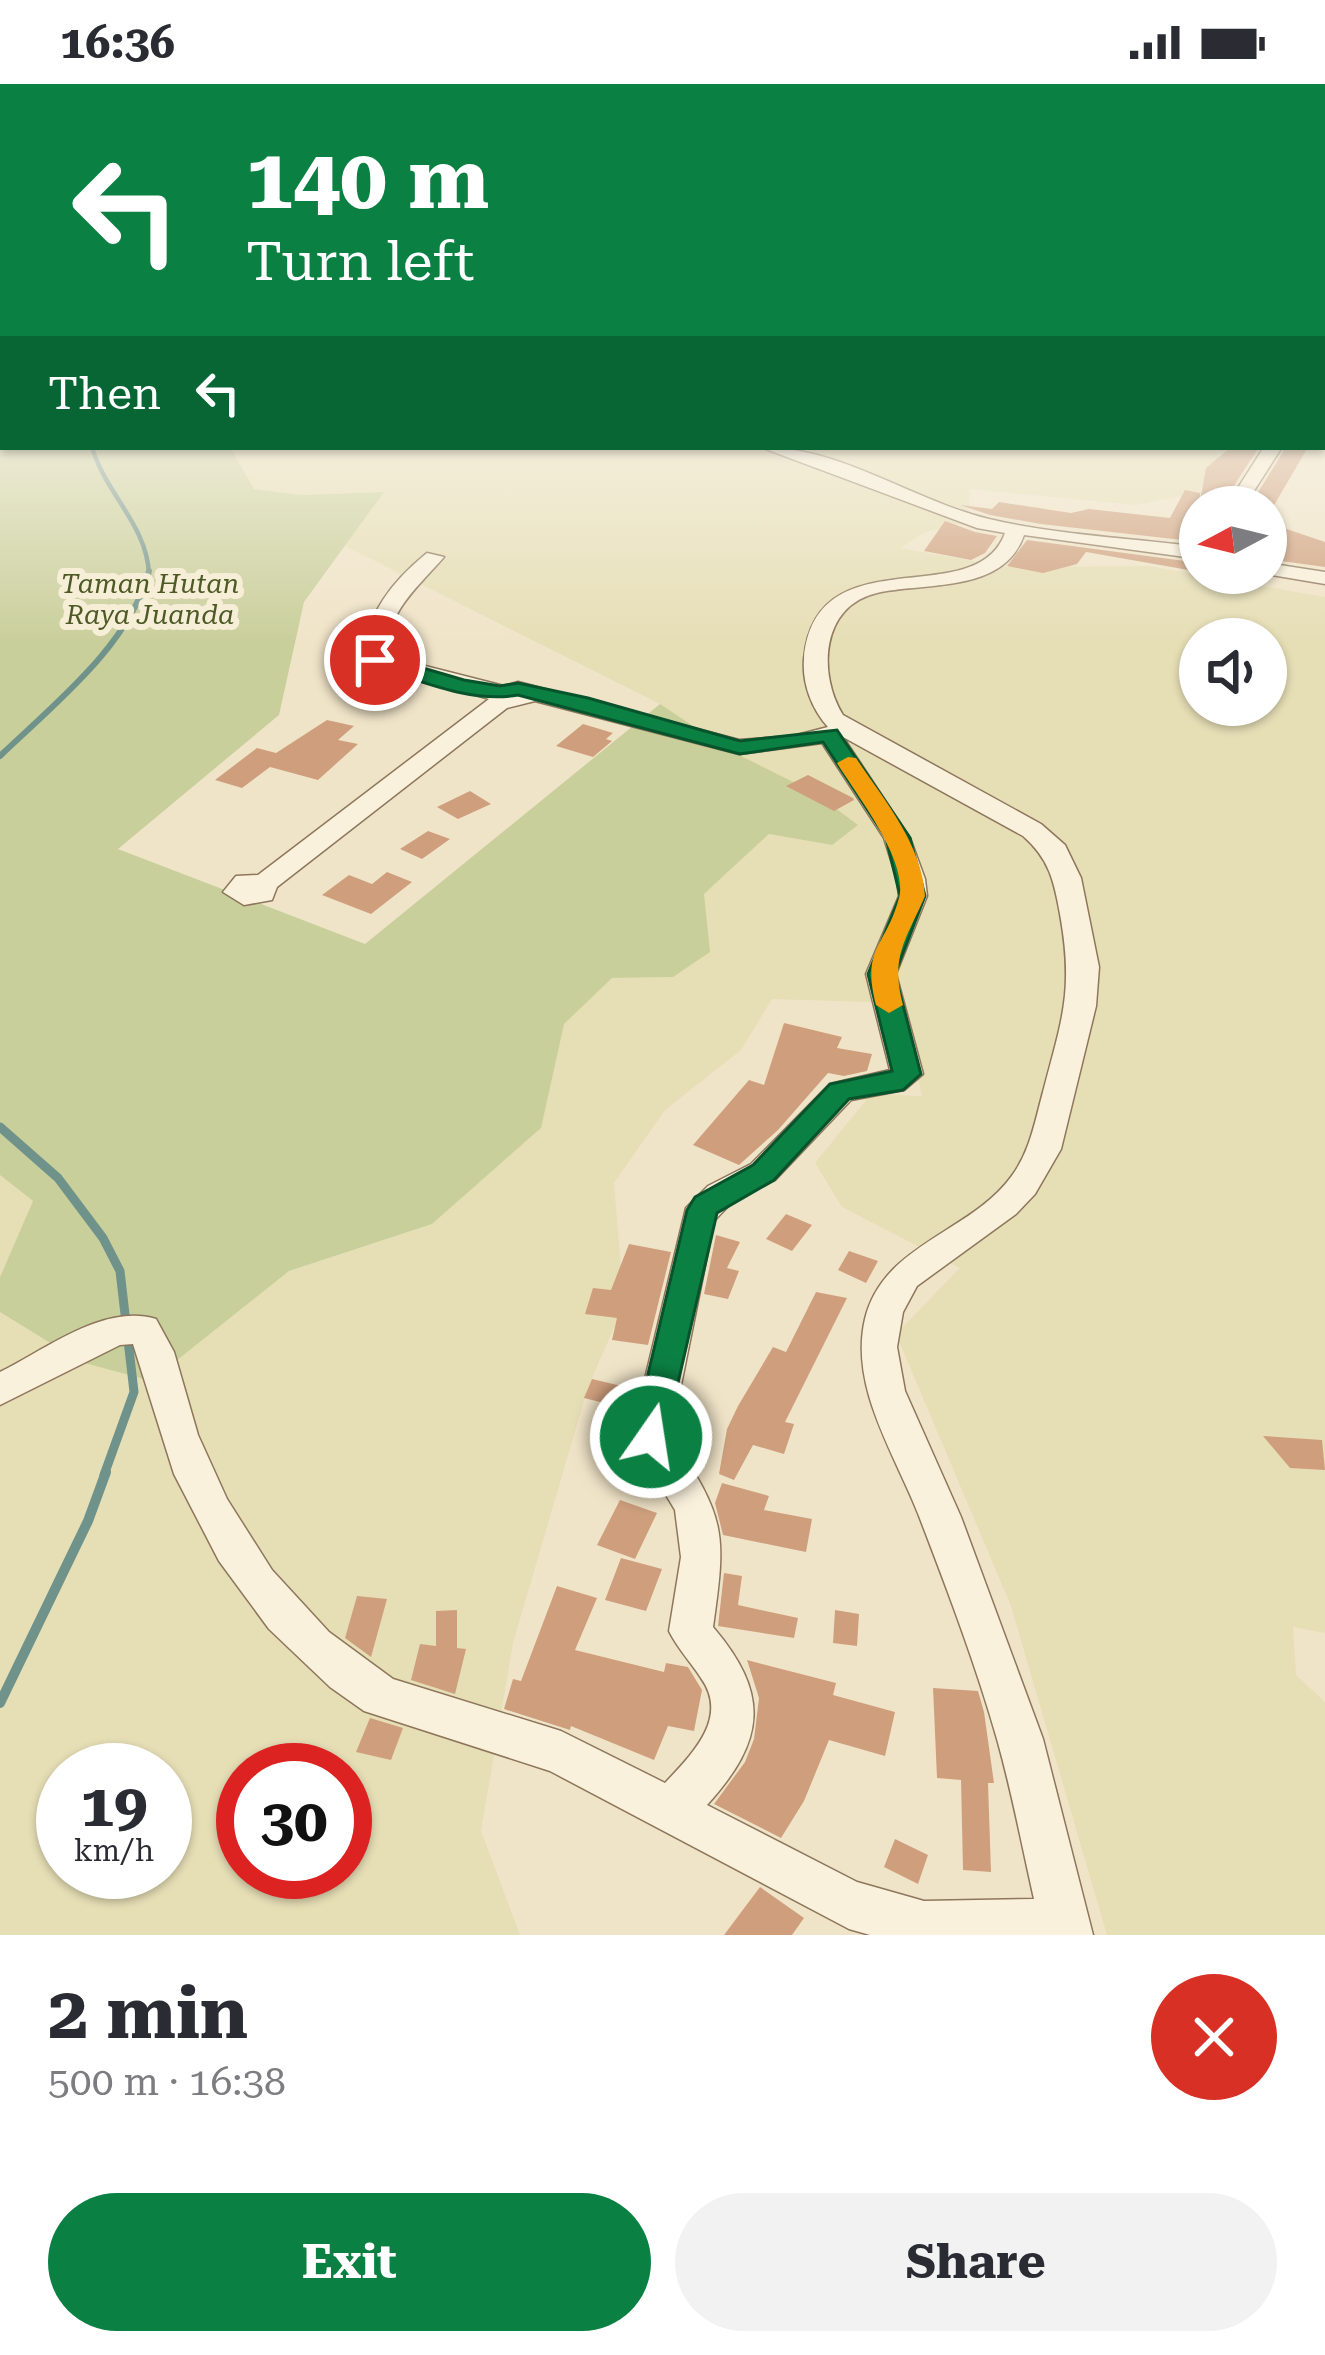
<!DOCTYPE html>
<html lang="en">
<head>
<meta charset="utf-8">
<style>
	:root { --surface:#fff; --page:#f2f2f3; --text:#2b2b33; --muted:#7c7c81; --accent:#0b8043 }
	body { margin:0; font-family:"Roboto Serif",serif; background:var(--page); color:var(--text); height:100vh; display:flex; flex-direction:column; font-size:45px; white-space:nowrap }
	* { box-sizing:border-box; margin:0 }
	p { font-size:39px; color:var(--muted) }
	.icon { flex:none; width:66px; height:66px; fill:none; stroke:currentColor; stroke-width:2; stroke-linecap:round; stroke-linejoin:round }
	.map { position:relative; height:1851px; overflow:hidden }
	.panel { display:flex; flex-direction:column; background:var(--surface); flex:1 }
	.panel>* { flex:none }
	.guide { position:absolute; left:0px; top:0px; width:1326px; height:366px; box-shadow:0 3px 9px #0004; background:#0b8043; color:#fff; overflow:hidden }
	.needle { width:78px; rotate:263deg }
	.buttons { position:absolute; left:1179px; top:402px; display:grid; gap:24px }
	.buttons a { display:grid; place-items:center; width:108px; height:108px; border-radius:50%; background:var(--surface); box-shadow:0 3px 9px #0004; font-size:60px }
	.speed { position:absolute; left:36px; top:1659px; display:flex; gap:24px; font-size:60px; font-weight:700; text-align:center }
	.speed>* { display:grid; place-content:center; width:156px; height:156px; border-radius:50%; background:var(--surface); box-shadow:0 3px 9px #0004; line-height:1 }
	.speed small { font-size:30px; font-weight:400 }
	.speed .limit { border:18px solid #d22; background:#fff; color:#111 }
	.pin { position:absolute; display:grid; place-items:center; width:102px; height:102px; color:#fff; margin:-51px; border:6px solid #fff; border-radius:50%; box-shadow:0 3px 12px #0007 }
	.me { position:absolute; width:132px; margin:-66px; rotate:13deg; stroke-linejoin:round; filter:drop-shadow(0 0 9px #0008) }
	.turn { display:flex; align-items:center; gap:42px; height:252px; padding:0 48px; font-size:54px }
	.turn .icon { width:156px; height:156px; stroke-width:2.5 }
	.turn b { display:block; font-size:84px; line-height:102px }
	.then { display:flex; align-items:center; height:114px; padding:0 48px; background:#0003; gap:24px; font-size:45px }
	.round { display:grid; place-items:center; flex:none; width:126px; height:126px; border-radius:63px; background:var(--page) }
	.headline { display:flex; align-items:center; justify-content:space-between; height:204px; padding:0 48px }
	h1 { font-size:72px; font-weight:700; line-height:90px }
	.cta { display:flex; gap:24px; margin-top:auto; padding:24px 48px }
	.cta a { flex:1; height:138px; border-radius:72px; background:var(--accent); color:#fff; font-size:48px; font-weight:700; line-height:138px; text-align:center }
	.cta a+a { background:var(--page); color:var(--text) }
	.status { display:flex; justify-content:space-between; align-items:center; height:84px; padding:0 60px; background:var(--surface); direction:ltr }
	.status svg { height:33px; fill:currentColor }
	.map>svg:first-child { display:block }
	.farmland { fill:#e6deb5; fill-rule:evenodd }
	.green { fill:#c9cf9b }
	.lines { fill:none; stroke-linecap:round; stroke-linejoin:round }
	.stream-far3 { stroke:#6f938a; stroke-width:4.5 }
	.stream-far2 { stroke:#6f938a; stroke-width:6 }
	.stream-far1 { stroke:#6f938a; stroke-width:9 }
	.stream { stroke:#6f938a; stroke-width:10 }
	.building { fill:#cf9f7d }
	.street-casing { stroke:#8d765c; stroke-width:3 }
	.street { fill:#faf1dc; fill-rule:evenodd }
	.route { fill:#0b8043; stroke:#07532c; stroke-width:3 }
	.slow { fill:#f59e0b }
	.labels { text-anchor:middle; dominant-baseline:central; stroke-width:12; stroke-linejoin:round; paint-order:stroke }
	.far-park-label { font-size:27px; font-style:italic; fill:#4d5a26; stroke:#f7eed8 }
</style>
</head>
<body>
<div class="status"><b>16:36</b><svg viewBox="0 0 49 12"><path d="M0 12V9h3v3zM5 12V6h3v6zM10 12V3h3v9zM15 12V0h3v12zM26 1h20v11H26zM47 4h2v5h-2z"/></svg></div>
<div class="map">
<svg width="1325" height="1851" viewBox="0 0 1325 1851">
	<rect width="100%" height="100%" fill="#f0e4c8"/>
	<path class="farmland" d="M230,363H1215L1219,381L1197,409L1136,421L970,405L968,438L925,448L900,464L1007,483L1149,482L1325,513V1549L1293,1543L1296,1591L1325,1618V1851H1107L1011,1522L896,1250L960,1184L842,1123L815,1079L871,1010L922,1012L901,919L772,915L741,966L665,1026L614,1099L624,1221L588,1303L513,1559L481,1747L520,1851H0V1228L81,1278L151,1297L289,1187L432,1140L541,1044L563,940L612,894L673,893L704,810L769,750L832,761L731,667L660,620L345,462L383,408L301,411L254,405ZM1200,555H1266V621H1200ZM63,1686H165V1788H63ZM243,1686H345V1788H243Z
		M0,1091L33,1117L0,1193Z"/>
	<path class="green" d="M0,300L3,363H230L254,405L301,411L384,408L304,518L279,631L118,765L365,860L660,620L731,667L815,709L858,741L832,761L769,750L704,810L710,868L673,893L612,894L564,940L541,1044L432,1140L289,1187L151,1297L81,1278L0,1228V1193L33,1117L0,1091Z"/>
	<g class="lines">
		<path class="stream-far3" d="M92,363C105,409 147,441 149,490"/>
		<path class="stream-far2" d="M0,672C53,621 130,561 149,487"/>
		<path class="stream-far1" d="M0,1043L58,1094L103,1154L120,1187L134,1308L104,1391"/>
		<path class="stream" d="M0,1619L88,1437L106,1388"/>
	</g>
	<path class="building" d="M1231,363H1259L1230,408L1235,423H1200V458L1041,440L990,431L960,421L992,425L999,418L1071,429L1089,425L1170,434L1185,406L1200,409V417L1206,384Z
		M1286,363H1308L1273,423H1264L1257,410Z
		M945,437L975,448L997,452L985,469L971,476L924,467Z
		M1275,441L1325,458V483L1266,475V449Z
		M1027,456L1200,479V488L1086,468L1077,480L1043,489L1007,482Z
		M327,636L354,642L338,656L358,660L318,696L270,683L242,704L215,696L257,664L276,669Z
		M583,640L613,649L606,655L612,657L593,673L556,662Z
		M808,691L853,714L854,716L834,727L786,702Z
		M470,707L491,720L458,735L437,723Z
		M428,747L450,755L422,775L400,765Z
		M387,788L412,798L371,830L322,811L349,791L372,800Z
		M784,939L842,953L837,964L872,970L867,987L844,992L828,989L778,1046L739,1081L693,1061L749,996L764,1001Z
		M786,1130L812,1141L792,1167L766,1155Z
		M716,1151L740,1158L727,1184L739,1187L728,1215L704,1210Z
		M629,1160L671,1168L648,1261L612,1256L617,1234L585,1230L593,1204L611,1206Z
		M849,1167L878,1177L866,1199L838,1186Z
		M816,1208L847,1214L785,1338L794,1340L784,1370L753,1361L734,1396L719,1390L727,1345L738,1322L773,1263L786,1268Z
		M592,1295L638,1306L632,1326L584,1314Z
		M1263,1352L1322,1356L1325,1386L1290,1384Z
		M722,1399L769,1412L764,1426L812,1435L806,1468L723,1451L715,1419Z
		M620,1416L657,1429L635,1475L597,1461Z
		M621,1474L662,1485L646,1527L605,1516Z
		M724,1489L742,1492L738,1521L798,1534L794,1554L718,1542Z
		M557,1502L597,1514L575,1566L664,1588L666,1579L688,1583L702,1606L694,1647L668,1642L654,1676L571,1642L570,1646L504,1625L513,1595L521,1597Z
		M357,1512L387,1515L371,1573L345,1554Z
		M457,1526V1564L466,1565L455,1610L411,1596L420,1560L436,1562V1527Z
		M835,1526L859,1530L857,1562L833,1559Z
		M747,1576L836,1599L833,1611L895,1628L885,1672L829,1656L804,1717L781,1754L714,1720L745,1678L754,1655L759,1614Z
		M933,1604L978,1607L984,1628L994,1699H988L991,1788L963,1786L961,1696L937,1694Z
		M370,1634L403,1644L391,1676L356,1668Z
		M895,1755L928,1771L918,1800L884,1783Z
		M760,1803L804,1834L792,1851H724Z"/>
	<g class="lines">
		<defs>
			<path id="street" d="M1323,337H1325L1323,348Z
				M760,363C842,363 911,416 989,435C1056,451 1131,454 1200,463V475L1024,451C1004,510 925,498 877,509C820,522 818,591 843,631L1041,740L1065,761L1081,794L1099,883L1096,922L1061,1065L1035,1110L1016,1130L917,1202L903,1228L897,1263L905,1307L961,1433L1043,1655L1093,1851H870L849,1845L550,1687L364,1627L330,1603L269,1545L219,1477L174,1390L133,1260L120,1261L0,1321V1288C45,1266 104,1219 156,1235L174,1268L198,1351L227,1415L272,1486L329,1548L393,1595L561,1647L665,1699C691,1671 730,1634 701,1594C690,1577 678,1565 669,1547L681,1473L675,1426L631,1353L686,1124L708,1102L751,1080L830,1000L890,986L866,890L899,812L897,795L884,754L822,659L739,670L535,617L507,624L277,803L272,816L244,821L223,808L236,792L258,791L489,615L364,576C365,530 393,497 427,469L444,473C417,504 387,527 386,572L504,602L518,598L739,656L793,652L828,643C812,625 802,600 804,575C815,449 976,530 1005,449L977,444ZM843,653L1023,752C1049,775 1054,796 1060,830C1074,907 1062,935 1043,1008C1035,1037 1030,1068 1011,1093C970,1149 883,1160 865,1235C849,1303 895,1370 919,1432C947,1505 976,1581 997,1655C1012,1708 1022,1762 1034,1815L924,1817L857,1798L707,1721C766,1656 770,1610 713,1543C727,1445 725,1435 671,1351L714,1137L732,1118L775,1096L851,1016L904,1006L923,990L896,890L927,812L925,795L910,754Z
				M1264,363H1282L1252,410L1260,423H1240L1234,410Z
				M1266,479L1325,488V500L1259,489H1266Z"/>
		</defs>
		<use href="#street" class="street-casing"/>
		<use href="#street" class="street"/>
	</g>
	<linearGradient id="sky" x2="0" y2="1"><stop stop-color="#8fbad6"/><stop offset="0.54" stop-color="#f8f3e6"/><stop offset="1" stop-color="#f8f3e6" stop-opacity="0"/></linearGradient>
	<rect width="1325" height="559" fill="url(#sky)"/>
	<path class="route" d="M375,570L464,596L500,602L518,599L588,614L740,657L837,646L910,754L925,812L895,890L921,990L903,1006L849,1015L774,1096L717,1129L663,1364L651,1368L638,1364L633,1353L687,1126L695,1113L753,1081L830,1000L892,987L868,890L900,812L886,754L823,658L740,670L518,611C469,620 414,594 368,580V572Z"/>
	<path class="slow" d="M848,673L856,674C884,716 922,760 925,812C906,856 890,872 903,921L889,929L876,921C861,863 886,863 899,814C909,777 856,710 837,679Z"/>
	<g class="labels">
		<g class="far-park-label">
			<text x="150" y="500">Taman Hutan<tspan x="150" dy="31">Raya Juanda</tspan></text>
		</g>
	</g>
</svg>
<div class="buttons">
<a><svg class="needle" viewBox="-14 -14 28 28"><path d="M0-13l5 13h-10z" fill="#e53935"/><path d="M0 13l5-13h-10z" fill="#7c7c81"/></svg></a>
<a><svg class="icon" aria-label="sound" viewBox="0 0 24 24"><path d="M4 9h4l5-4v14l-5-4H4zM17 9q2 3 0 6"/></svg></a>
</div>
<div class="speed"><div>19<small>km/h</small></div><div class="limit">30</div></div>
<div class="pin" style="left:375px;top:576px;background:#d93025"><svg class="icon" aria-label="arrive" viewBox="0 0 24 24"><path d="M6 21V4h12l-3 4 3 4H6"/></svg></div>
<svg class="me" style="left:651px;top:1353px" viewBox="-20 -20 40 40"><circle r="17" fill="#0b8043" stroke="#fff" stroke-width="3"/><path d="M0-11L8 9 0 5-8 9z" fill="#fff"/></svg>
<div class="guide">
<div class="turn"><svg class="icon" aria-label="left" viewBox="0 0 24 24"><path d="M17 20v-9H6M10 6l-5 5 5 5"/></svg><div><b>140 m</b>Turn left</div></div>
<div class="then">Then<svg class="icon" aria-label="left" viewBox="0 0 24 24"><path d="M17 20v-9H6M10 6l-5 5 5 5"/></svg></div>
</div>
</div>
<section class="panel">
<div class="headline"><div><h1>2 min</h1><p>500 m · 16:38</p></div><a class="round" style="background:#d93025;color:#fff"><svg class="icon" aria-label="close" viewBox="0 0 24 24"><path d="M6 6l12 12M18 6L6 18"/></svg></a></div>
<div class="cta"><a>Exit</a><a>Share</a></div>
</section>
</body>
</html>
